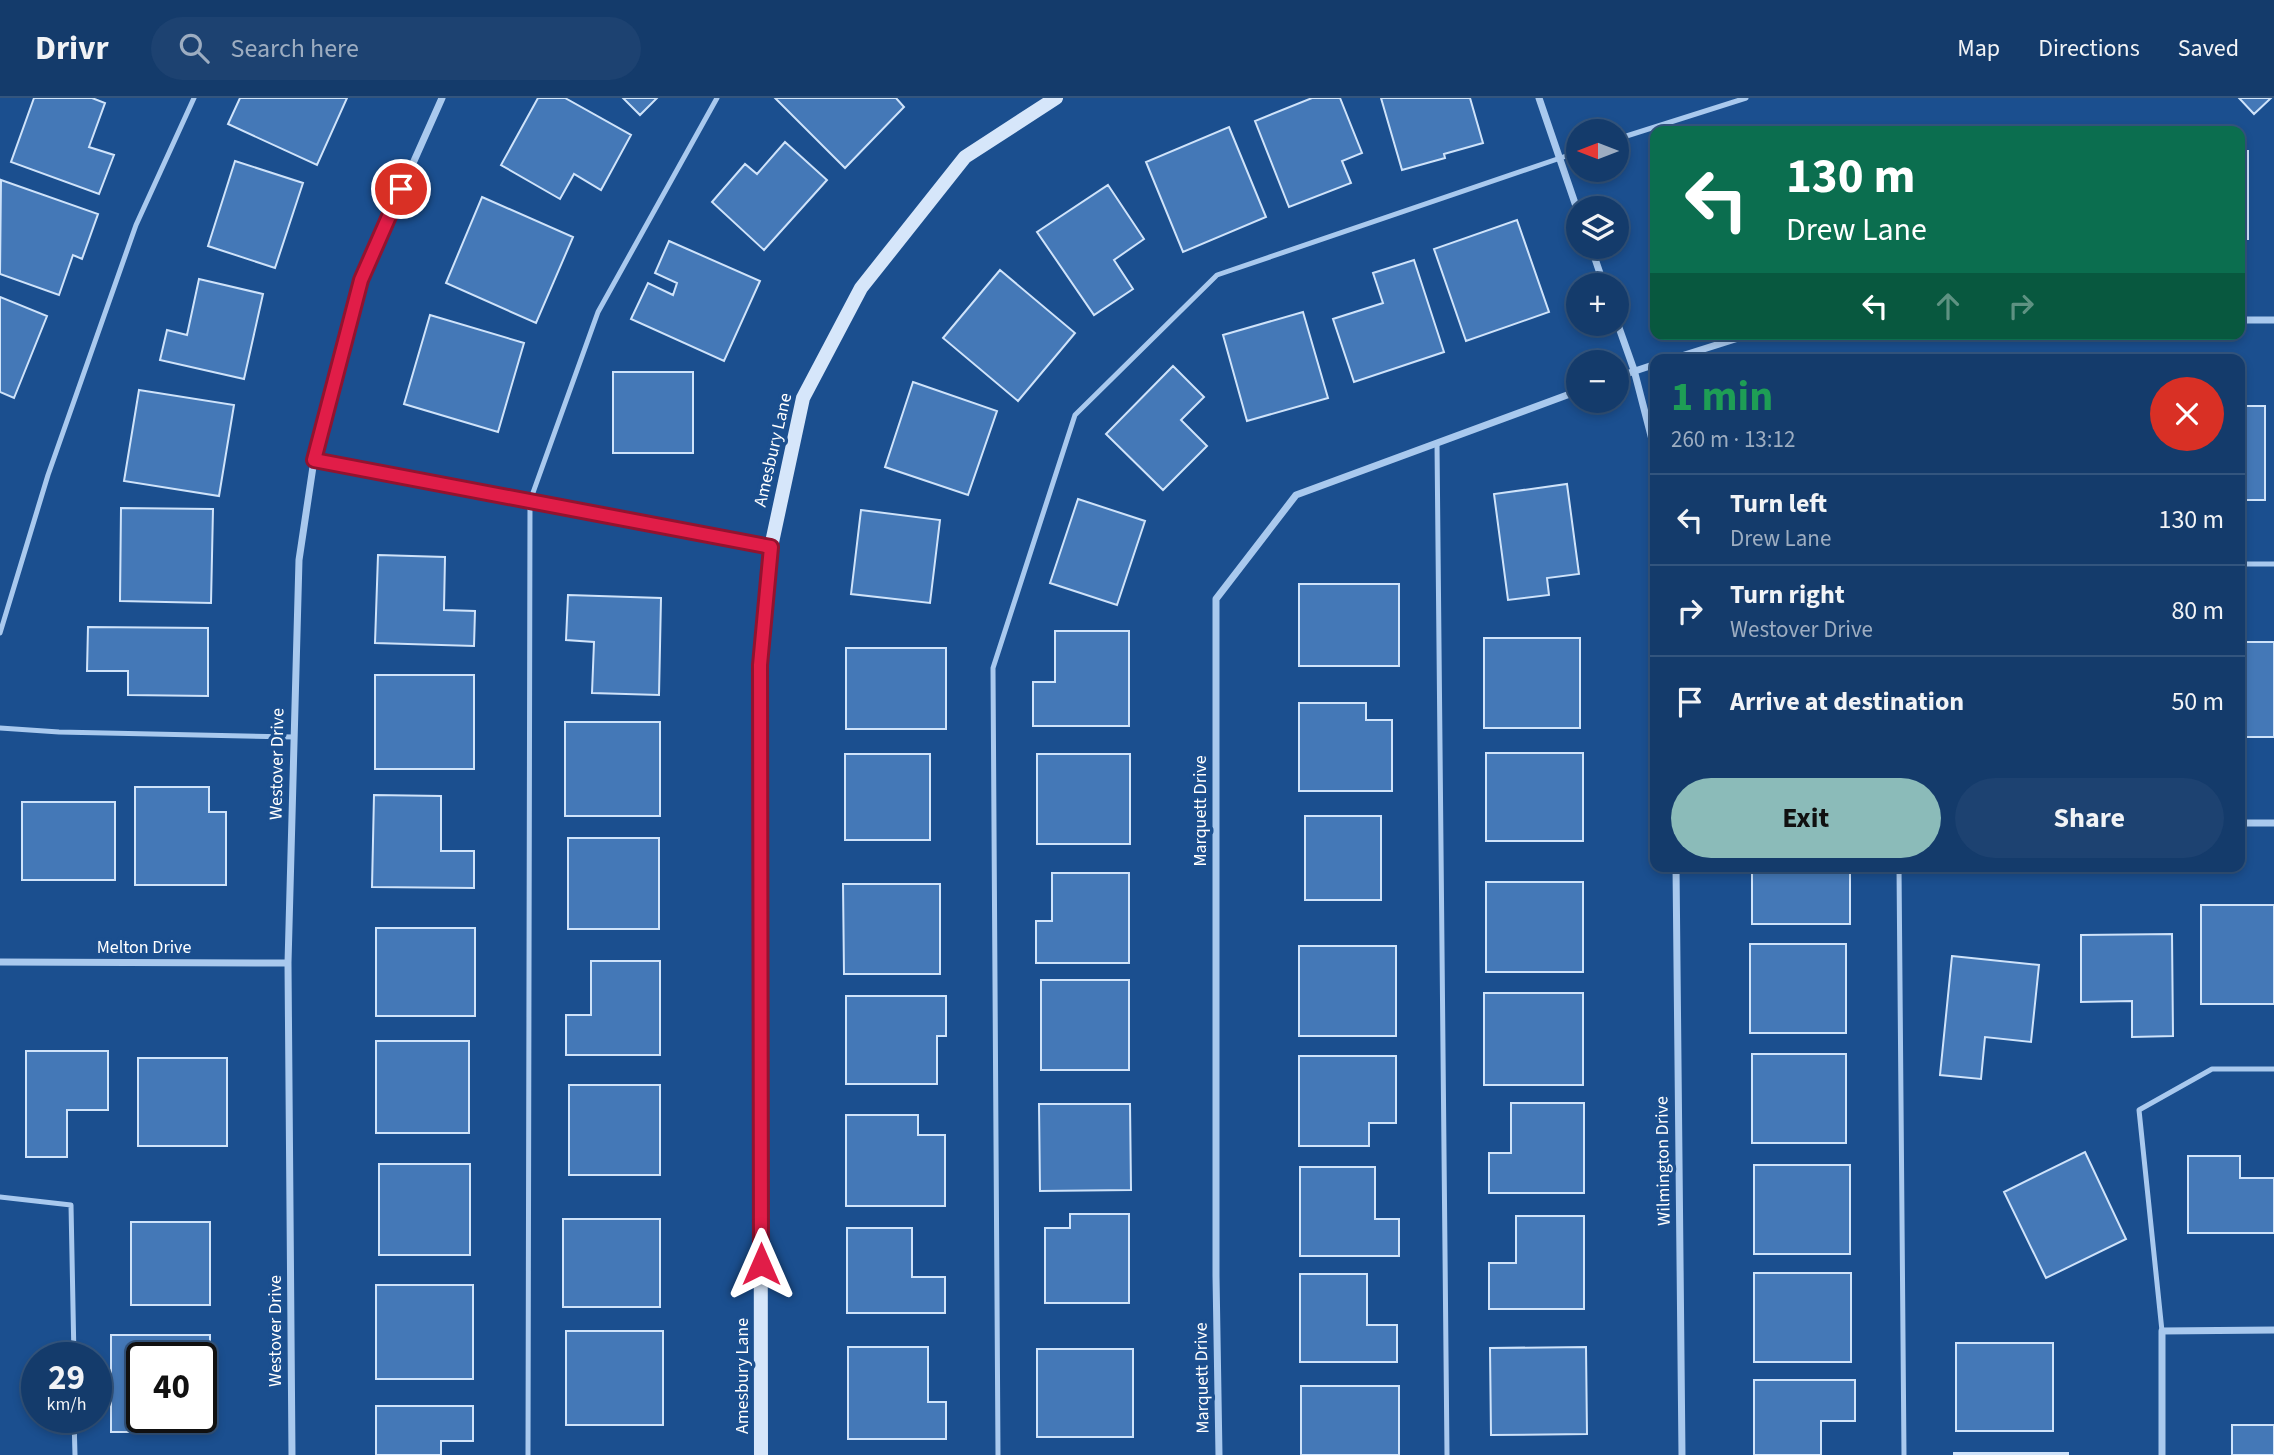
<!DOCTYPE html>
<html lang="en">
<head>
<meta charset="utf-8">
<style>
	:root { --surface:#143b6b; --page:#1d4271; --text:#f1f3f6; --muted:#9dadc1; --line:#33557e; --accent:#8bbbb9 }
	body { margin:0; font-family:"Source Sans 3",sans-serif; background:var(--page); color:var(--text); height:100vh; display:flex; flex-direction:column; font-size:26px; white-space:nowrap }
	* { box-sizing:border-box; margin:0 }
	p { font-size:23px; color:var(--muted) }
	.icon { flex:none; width:38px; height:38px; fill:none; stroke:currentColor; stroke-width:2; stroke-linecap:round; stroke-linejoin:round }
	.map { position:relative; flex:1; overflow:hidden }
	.side { position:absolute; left:1650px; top:256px; width:595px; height:518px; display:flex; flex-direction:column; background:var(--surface); border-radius:14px; box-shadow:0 4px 10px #0003,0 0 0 2px var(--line) }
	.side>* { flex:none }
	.top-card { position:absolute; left:1650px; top:28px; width:595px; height:214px; border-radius:14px; box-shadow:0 4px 10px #0003,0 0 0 2px var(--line); background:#0b6e4f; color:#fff; overflow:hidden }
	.needle { width:46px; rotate:270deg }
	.tools { position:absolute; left:1566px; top:21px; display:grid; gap:14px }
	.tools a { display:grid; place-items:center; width:63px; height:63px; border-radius:50%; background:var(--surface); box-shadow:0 4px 10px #0003,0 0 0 2px var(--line); font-size:35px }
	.speed { position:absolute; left:21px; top:1244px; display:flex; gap:14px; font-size:35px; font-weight:700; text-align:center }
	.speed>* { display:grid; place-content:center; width:91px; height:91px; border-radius:50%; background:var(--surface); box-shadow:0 4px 10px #0003,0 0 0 2px var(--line); line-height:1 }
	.speed small { font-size:18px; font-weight:400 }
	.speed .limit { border:4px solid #111; border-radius:10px; background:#fff; color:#111 }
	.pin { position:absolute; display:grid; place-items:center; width:60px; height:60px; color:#fff; margin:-30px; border:4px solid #fff; border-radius:50%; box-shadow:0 2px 7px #0007 }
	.me { position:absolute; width:77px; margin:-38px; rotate:0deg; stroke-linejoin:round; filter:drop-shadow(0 0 5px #0008) }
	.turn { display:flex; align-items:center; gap:24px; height:147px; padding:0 21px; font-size:32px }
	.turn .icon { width:91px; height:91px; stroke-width:2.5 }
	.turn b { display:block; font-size:49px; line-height:60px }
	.lanes { display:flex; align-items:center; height:66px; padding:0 21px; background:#0003; justify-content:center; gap:35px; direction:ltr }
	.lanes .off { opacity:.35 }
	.round { display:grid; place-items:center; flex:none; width:74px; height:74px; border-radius:37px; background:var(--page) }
	.summary { display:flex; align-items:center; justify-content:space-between; height:119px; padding:0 21px }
	h1 { font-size:42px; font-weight:700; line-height:52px; color:#1e9e55 }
	.primary-button { display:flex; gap:14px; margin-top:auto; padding:14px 21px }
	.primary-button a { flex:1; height:80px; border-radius:42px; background:var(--accent); color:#111; font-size:28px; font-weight:700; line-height:80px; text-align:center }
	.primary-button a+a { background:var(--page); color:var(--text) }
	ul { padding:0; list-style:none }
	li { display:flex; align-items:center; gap:21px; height:91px; padding:0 21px; border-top:2px solid var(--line) }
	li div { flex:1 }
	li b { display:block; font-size:26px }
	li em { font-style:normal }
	header { display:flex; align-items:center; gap:42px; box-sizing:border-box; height:98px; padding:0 35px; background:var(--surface); border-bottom:2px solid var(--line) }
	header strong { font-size:33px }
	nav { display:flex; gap:38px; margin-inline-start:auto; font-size:24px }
	.search { width:490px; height:63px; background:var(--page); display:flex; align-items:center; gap:18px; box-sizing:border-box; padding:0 24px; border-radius:38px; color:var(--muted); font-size:26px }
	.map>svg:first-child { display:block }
	.building { fill:#4478b7; stroke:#cfe3fa; stroke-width:2; fill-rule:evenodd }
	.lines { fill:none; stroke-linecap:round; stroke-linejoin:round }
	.lane { stroke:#a9c9ee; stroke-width:5 }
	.street { stroke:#a9c9ee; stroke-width:7 }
	.secondary { stroke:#d6e6fa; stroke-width:14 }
	.route-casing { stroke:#92132f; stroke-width:18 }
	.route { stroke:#e11d48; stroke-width:12 }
	.labels { text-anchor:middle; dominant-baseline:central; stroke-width:7; stroke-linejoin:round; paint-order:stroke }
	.street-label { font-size:18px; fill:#fff; stroke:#1b4f8f }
</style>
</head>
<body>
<header>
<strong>Drivr</strong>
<div class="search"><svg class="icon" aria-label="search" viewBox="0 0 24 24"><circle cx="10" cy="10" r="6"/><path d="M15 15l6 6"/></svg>Search here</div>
<nav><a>Map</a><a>Directions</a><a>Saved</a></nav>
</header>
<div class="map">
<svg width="2274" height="1357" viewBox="0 0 2274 1357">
	<rect width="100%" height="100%" fill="#1b4f8f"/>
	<path class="building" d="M34,0H92L105,5L89,49L114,57L99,96L11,64Z
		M240,0H347L317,67L228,26Z
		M538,0H565L631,37L601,92L574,76L560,101L501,67Z
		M623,0H657L640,17Z
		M775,0H896L904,9L845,70Z
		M1312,0H1340L1362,55L1342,63L1351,85L1289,109L1255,23Z
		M1381,0H1470L1483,45L1444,56L1445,60L1402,72Z
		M2239,0H2271L2254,16Z
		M1229,29L1266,119L1183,154L1146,64Z
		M785,44L827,82L764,152L712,104L745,66L757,76Z
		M2240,53H2248V141H2240Z
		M235,63L303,85L275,170L208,148Z
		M1,82L98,116L82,161L73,157L59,197L0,176Z
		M1108,87L1144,141L1114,162L1133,191L1094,217L1037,134Z
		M482,99L573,139L536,225L446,185Z
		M1517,122L1549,214L1466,243L1434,151Z
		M669,143L760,183L724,263L631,221L648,185L673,197L677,185L655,175Z
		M1414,162L1444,254L1354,284L1333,221L1383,205L1373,175Z
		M1000,172L1075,235L1018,303L943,240Z
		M199,181L263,196L244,281L160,262L167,232L187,237Z
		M0,199L47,218L14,300L0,294Z
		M1303,214L1328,300L1247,323L1223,237Z
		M430,217L524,245L498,334L404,306Z
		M1173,268L1204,299L1181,322L1207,348L1163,392L1106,336Z
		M613,274H693V355H613Z
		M913,284L997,313L968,397L885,369Z
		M139,292L234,307L219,398L124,383Z
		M2240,308H2265V402H2240Z
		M1567,386L1579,476L1547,480L1549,497L1508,502L1494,396Z
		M1078,401L1145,423L1117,507L1050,485Z
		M121,410L213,411L211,505L120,503Z
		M861,412L940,422L930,505L851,496Z
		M378,457L445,459L444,512L475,513L474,548L375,545Z
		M1299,486H1399V568H1299Z
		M568,497L661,500L659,597L592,595L594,544L566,542Z
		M88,529L208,530V598L128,597V573H87Z
		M1055,533H1129V628H1033V584H1055Z
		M1484,540H1580V630H1484Z
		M2240,544H2274V639H2240Z
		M846,550H946V631H846Z
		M375,577H474V671H375Z
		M1299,605H1366V622H1392V693H1299Z
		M565,624H660V718H565Z
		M1486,655H1583V743H1486Z
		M845,656H930V742H845Z
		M1037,656H1130V746H1037Z
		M135,689H209V714H226V787H135Z
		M374,697L441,698V753H474V790L372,789Z
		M22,704H115V782H22Z
		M1305,718H1381V802H1305Z
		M568,740H659V831H568Z
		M1752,768H1850V826H1752Z
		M1052,775H1129V865H1036V823H1052Z
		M1486,784H1583V874H1486Z
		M843,786H940V876H844Z
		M2201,807H2274V906H2201Z
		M376,830H475V918H376Z
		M2172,836L2173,938L2132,939V903L2081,904V837Z
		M1750,846H1846V935H1750Z
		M1299,848H1396V938H1299Z
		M1952,858L2039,867L2031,944L1985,939L1981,981L1940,977Z
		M591,863H660V957H566V917H591Z
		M1041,882H1129V972H1041Z
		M1484,895H1583V987H1484Z
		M846,898H946V938H937V986H846Z
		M376,943H469V1035H376Z
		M26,953H108V1012H67V1059H26Z
		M1752,956H1846V1045H1752Z
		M1299,958H1396V1025H1369V1048H1299Z
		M138,960H227V1048H138Z
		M569,987H660V1077H569Z
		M1511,1005H1584V1095H1489V1055H1511Z
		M1039,1006H1130L1131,1092L1040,1093Z
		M846,1017H918V1037H945V1108H846Z
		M2085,1054L2126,1141L2046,1180L2004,1094Z
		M2188,1058H2240V1080H2274V1135H2188Z
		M379,1066H470V1157H379Z
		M1754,1067H1850V1156H1754Z
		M1300,1069H1375V1121H1399V1158H1300Z
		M1070,1116H1129V1205H1045V1130H1070Z
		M1516,1118H1584V1211H1489V1165H1516Z
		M563,1121H660V1209H563Z
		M131,1124H210V1207H131Z
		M847,1130H912V1179H945V1215H847Z
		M1754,1175H1851V1264H1754Z
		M1300,1176H1367V1227H1397V1264H1300Z
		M376,1187H473V1281H376Z
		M566,1233H663V1327H566Z
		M111,1237H210V1334H111ZM142,1260H201V1320H142Z
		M1956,1245H2053V1333H1956Z
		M848,1249H928V1304H946V1341H848Z
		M1586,1249L1587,1336L1491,1337L1490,1250Z
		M1037,1251H1133V1339H1037Z
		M1754,1282H1855V1323H1821V1357H1754Z
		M1301,1288H1399V1357H1301Z
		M376,1308H473V1343H441V1357H376Z
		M2232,1327H2274V1357H2232Z
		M1954,1355H2068V1357H1954Z"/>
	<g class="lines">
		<path class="lane" d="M1617,41L1746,0
			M1437,345L1447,1357
			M2240,466H2274
			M0,535L48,377L136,127L194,0
			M0,630L59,634L294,639
			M1899,768L1904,1357
			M0,1099L71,1107L74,1260
			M2162,1233L2139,1012L2212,971H2274
			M74,1320L75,1357
			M528,1357L530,403L598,214L717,0
			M998,1357L993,570L1075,317L1217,177L1578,54"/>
		<path class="street" d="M1539,0L1578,114
			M1591,149L1604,187
			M2240,222H2274
			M1617,224L1634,272L1656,357
			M1672,261L1751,236
			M1617,279L1656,266
			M314,362L771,449
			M2240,725H2274
			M1676,768L1682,1357
			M0,864L288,865
			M292,1357L288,865L299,462L314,362L361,182L442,0
			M1219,1357L1216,1178V501L1296,397L1578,293
			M2162,1357V1233L2274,1232"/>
		<path class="secondary" d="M761,1357L760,567L771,449L803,300L861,190L965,59L1056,0"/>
	</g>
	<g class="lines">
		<defs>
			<path id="route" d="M401,91L361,182L314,362L771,449L760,567L761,1166"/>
		</defs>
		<use href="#route" class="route-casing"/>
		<use href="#route" class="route"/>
	</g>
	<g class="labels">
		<g class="street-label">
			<text transform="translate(773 352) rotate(-77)">Amesbury Lane</text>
			<text transform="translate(277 666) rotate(-89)">Westover Drive</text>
			<text transform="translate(1200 713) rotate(-90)">Marquett Drive</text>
			<text x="144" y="849">Melton Drive</text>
			<text transform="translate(1663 1063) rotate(-91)">Wilmington Drive</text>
			<text transform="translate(275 1233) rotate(-90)">Westover Drive</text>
			<text transform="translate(742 1278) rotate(-90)">Amesbury Lane</text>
			<text transform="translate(1202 1280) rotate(-91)">Marquett Drive</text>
		</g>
	</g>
</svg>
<div class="tools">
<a><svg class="needle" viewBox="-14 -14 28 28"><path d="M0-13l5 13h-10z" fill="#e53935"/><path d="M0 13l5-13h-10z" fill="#9dadc1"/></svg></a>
<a><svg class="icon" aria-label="layers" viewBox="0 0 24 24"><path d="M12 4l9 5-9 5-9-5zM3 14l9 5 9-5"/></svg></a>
<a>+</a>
<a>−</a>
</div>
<div class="speed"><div>29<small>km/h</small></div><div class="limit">40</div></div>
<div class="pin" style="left:401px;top:91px;background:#d93025"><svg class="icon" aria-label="arrive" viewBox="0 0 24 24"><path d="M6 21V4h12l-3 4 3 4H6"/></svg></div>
<svg class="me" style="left:761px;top:1166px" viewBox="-20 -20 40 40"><path d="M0-17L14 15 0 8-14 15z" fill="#e11d48" stroke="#fff" stroke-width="4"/></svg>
<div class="top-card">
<div class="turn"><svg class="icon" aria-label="left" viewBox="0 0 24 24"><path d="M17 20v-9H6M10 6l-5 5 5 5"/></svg><div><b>130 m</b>Drew Lane</div></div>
<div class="lanes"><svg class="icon" aria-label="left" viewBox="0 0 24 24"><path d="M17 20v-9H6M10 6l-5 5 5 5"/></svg><svg class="icon off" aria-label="ahead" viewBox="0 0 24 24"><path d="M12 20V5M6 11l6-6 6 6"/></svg><svg class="icon off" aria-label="right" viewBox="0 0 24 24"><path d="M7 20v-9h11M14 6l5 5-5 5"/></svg></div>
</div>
<section class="side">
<div class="summary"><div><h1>1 min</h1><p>260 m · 13:12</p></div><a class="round" style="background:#d93025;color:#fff"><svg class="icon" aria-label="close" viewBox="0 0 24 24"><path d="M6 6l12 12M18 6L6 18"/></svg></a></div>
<ul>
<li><svg class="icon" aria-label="left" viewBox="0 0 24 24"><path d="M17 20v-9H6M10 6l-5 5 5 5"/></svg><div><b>Turn left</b><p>Drew Lane</p></div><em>130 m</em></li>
<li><svg class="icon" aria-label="right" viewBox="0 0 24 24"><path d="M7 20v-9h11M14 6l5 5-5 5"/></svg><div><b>Turn right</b><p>Westover Drive</p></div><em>80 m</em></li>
<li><svg class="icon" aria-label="arrive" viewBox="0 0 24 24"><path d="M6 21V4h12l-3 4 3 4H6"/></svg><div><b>Arrive at destination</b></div><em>50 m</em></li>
</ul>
<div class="primary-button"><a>Exit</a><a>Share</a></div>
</section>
</div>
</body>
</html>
